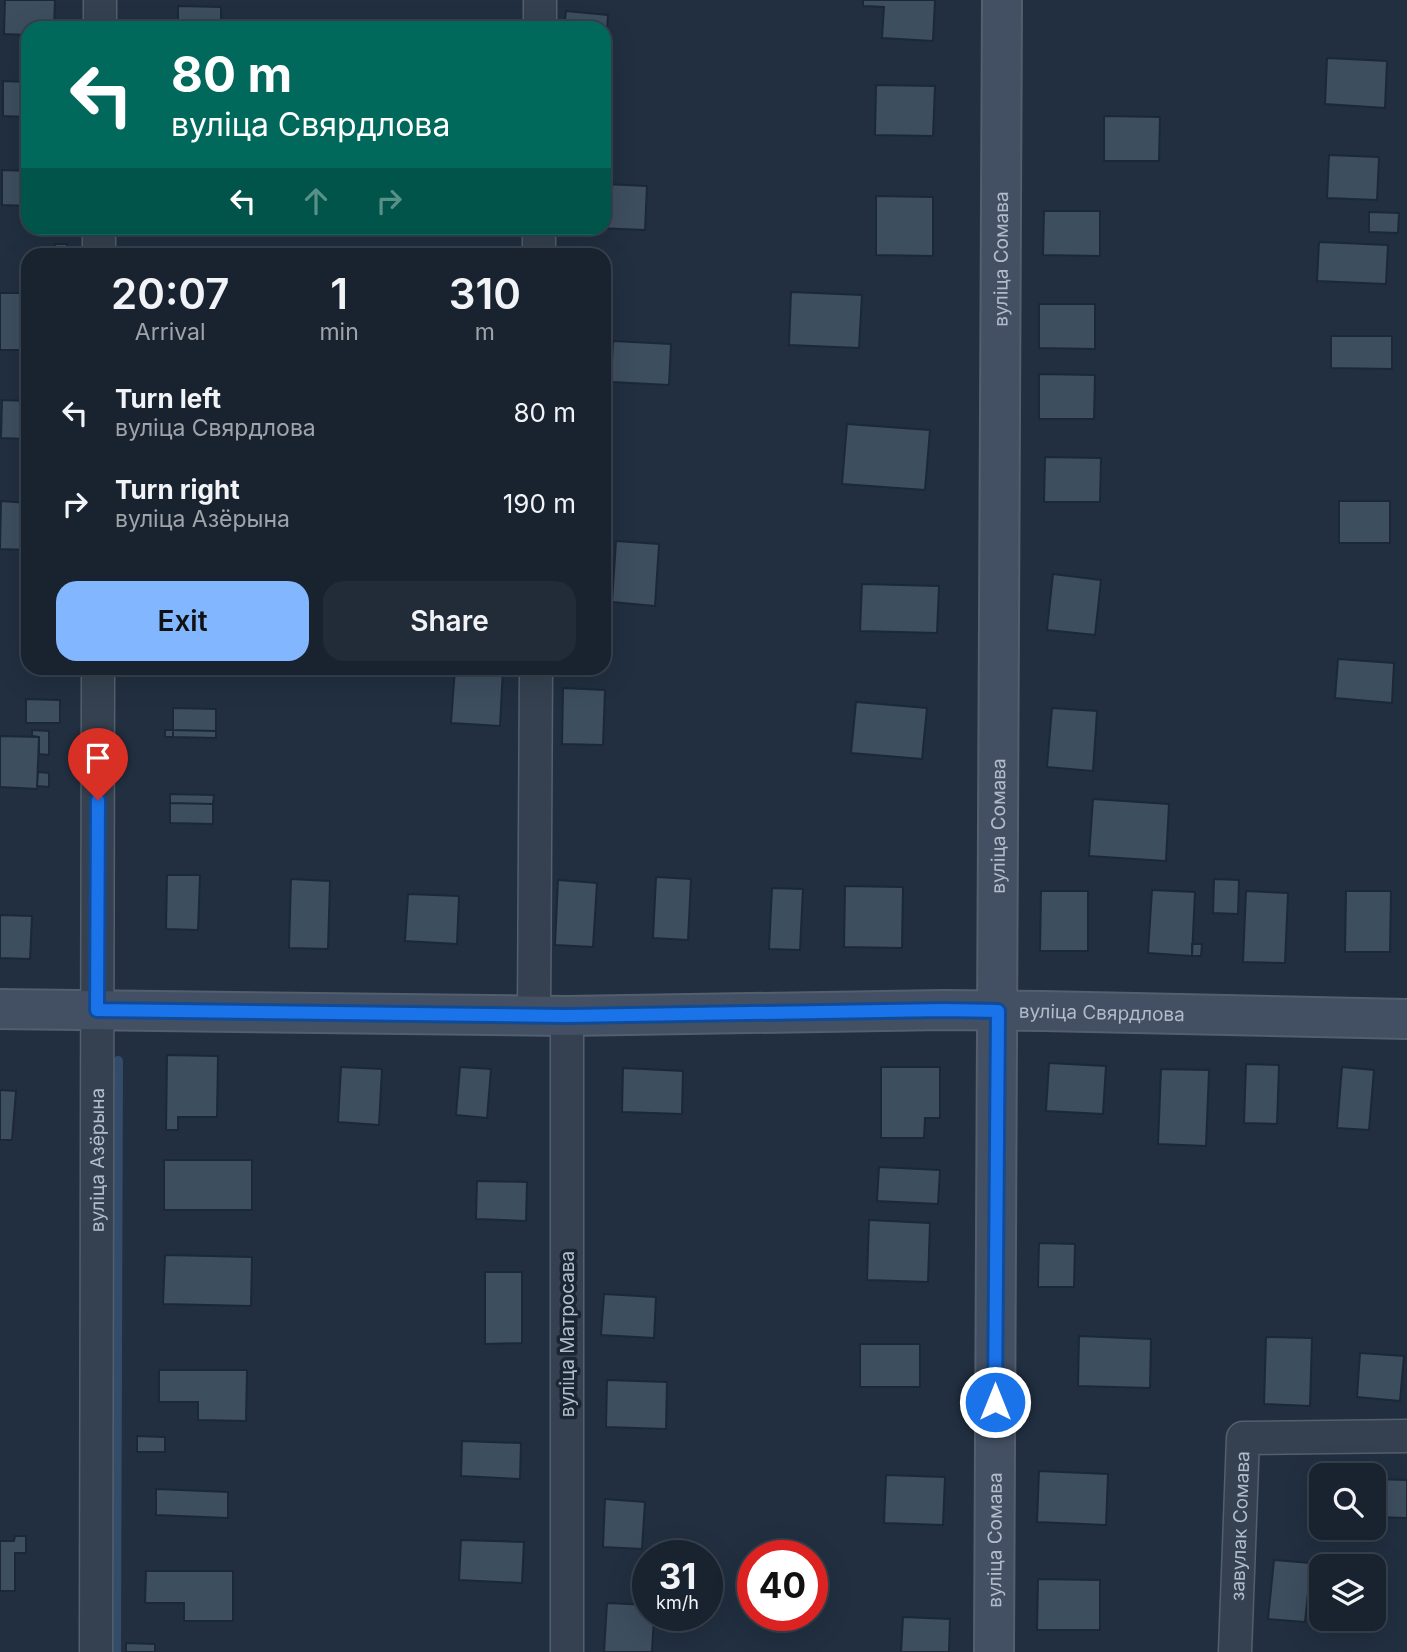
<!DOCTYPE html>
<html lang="en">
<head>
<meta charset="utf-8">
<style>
	:root { --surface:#192330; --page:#222b38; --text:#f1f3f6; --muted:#9fa4ab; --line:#37404c; --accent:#82b7ff }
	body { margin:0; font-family:Inter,sans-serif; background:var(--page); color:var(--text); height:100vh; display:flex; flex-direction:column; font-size:26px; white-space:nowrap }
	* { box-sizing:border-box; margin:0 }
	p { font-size:23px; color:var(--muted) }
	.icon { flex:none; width:38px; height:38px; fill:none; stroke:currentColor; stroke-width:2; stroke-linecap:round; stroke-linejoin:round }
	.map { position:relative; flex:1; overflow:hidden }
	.details { position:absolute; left:21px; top:248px; width:590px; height:427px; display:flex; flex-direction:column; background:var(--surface); border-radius:21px; box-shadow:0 7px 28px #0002,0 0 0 2px var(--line) }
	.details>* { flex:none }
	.top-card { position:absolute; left:21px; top:21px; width:590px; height:214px; border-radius:21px; box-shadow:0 7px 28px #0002,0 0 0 2px var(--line); background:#00695c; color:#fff; overflow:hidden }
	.tools { position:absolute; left:1309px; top:1463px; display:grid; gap:14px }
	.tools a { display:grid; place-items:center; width:77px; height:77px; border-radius:14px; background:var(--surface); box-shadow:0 7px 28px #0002,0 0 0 2px var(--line); font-size:35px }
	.speed { position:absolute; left:632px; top:1540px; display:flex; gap:14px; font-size:35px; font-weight:700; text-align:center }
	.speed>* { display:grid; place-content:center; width:91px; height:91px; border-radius:50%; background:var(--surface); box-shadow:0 7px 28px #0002,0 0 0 2px var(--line); line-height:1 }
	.speed small { font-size:18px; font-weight:400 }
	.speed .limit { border:10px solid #d22; background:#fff; color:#111 }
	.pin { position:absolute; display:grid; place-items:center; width:60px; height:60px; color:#fff; margin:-72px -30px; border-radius:50% 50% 50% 0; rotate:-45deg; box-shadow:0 0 7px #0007 }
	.pin .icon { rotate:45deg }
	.me { position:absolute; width:77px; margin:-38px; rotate:0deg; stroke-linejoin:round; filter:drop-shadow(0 0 5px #0008) }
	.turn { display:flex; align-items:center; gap:24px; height:147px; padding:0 35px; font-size:32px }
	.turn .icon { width:91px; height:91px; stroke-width:2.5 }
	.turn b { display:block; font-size:49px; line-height:60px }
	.lanes { display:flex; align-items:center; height:66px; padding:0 35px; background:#0003; justify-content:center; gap:35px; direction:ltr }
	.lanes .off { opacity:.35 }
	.eta { display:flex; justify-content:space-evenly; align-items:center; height:119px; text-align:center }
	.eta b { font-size:42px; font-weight:600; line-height:49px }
	.cta { display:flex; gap:14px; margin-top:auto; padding:14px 35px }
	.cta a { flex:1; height:80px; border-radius:21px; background:var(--accent); color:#111; font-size:28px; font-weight:600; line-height:80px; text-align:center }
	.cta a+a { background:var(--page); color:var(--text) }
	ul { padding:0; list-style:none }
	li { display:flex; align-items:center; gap:21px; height:91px; padding:0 35px }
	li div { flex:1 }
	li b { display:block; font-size:26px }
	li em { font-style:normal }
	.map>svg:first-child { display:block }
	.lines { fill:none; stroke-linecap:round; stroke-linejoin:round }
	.stream { stroke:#334c69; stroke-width:10 }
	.building { fill:#3d4e5f; stroke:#1c2836; stroke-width:2 }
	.street-casing { stroke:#535f6d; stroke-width:35 }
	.secondary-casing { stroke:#535f6d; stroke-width:42 }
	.street { stroke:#354150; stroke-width:32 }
	.secondary { stroke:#435063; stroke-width:38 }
	.route-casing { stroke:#114b97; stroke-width:18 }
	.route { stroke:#1a73e8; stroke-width:12 }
	.labels { text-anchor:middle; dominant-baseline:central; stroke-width:7; stroke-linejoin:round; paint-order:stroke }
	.street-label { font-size:19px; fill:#b1bccb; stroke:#1b2634 }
</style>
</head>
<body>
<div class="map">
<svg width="1407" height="1652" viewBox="0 0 1407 1652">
	<rect width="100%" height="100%" fill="#212f40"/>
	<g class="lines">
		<path class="stream" d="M116,1652L118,1061"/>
	</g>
	<path class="building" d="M5,0H55L54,28H28V35L4,34Z
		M863,0H935L933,41L882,38L884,7L863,6Z
		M178,6L221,7V28H178Z
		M566,11L608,15L606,45H604V28H564Z
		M1327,58L1387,61L1385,108L1325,104Z
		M3,81L28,82V117L3,116Z
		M876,85L935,86L933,136L875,135Z
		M1104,116L1160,117L1159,161H1104Z
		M1329,155L1379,157L1377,200L1327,198Z
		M2,170L28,171V206L2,205Z
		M604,184L647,186L645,230L598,228H604Z
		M876,196L933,197V256L876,255Z
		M1044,211H1100V256L1043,255Z
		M1369,212L1399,213L1398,233L1369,232Z
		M1319,242L1388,245L1386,284L1317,281Z
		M55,244H67V256H55Z
		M448,253L507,255V256H448Z
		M791,292L862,295L859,348L789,345Z
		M0,293H28V350H0Z
		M1039,304H1095V349L1039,348Z
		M1331,336H1392V369L1331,368Z
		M613,341L671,344L669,385L611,382Z
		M1039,374L1095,375L1094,419H1039Z
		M2,400L28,401V439L1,438Z
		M847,424L930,430L925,490L842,484Z
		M1045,457L1101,458L1100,502H1044Z
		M1,501L28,503V550L0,549Z
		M1339,501H1390V543H1339Z
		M616,541L659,544L655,606L612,602Z
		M1053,574L1101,580L1095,635L1047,630Z
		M862,584L939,586L937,633L860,631Z
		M1338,659L1394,663L1392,703L1335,698Z
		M455,668H503L500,726L451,723Z
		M563,688L605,690L603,745L562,744Z
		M26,699L60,700V723H26Z
		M856,702L927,708L922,759L851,753Z
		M173,708L216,709V731L173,730Z
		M1052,708L1097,711L1093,771L1047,767Z
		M32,730L49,731V755L39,754V737L32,736Z
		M165,730H173V737H165Z
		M173,730L216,731V738L173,737Z
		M0,736L39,737L37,789L0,787Z
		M38,772L49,773V787L37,786Z
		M170,794L214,795L213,804L170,803Z
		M1093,799L1169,804L1166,861L1089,856Z
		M170,803L213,804V824L170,823Z
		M167,875H200L198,930L166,929Z
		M656,877L691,879L688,940L653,938Z
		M291,879L330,881L328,949L289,948Z
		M1214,879L1239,880L1238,914L1213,913Z
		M558,880L597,883L593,947L555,945Z
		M845,886L903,887L902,948L844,947Z
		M772,888L803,889L800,950L769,949Z
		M1152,890L1195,892L1192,956L1148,953Z
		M1041,891H1088V951H1040Z
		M1246,891L1288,893L1285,963L1243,962Z
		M1346,891H1391L1390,952H1345Z
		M408,894L459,896L457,944L405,941Z
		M0,915L32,916L30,959L0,958Z
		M1192,944H1202L1201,956H1192Z
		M167,1055L218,1056L217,1117H178V1130H166Z
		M1049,1063L1106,1066L1103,1114L1046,1111Z
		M1246,1064L1279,1065L1277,1124L1244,1123Z
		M341,1067L382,1069L379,1125L338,1122Z
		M460,1067L491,1069L487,1118L456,1115Z
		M881,1067H940V1118H925L924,1138H881Z
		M1342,1067L1374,1070L1369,1130L1337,1128Z
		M623,1068L683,1071L682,1114L622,1112Z
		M1161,1069L1209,1070L1206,1146L1158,1144Z
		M0,1090L16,1091L12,1140H0Z
		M164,1160H252V1210H164Z
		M879,1167L940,1170L938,1204L877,1201Z
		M477,1181L527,1182L526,1221L476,1219Z
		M869,1220L930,1223L928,1282L867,1280Z
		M1039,1243L1075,1244L1074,1287H1038Z
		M165,1255L252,1257L251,1306L163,1304Z
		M485,1272H522V1343L485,1344Z
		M604,1294L656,1297L654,1338L601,1335Z
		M1079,1336L1151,1339L1150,1388L1078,1386Z
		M1266,1337L1312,1338L1310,1406L1264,1404Z
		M860,1344H920V1387H860Z
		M1360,1353L1404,1356L1400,1401L1357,1397Z
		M159,1370H247L246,1421L198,1420V1402H159Z
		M607,1380L667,1382L666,1429L606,1427Z
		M137,1436L165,1437V1452H137Z
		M462,1441L521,1443L520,1479L461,1476Z
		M1039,1471L1108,1474L1106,1525L1037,1522Z
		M886,1475L945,1477L943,1525L884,1523Z
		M1374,1479L1407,1480V1518L1374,1517Z
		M156,1489L228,1492V1518L156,1515Z
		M605,1499L645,1502L642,1549L603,1547Z
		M15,1536H26V1553H15V1591H0V1541H14Z
		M461,1540L524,1542L522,1583L459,1580Z
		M1274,1560L1311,1563L1305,1622L1268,1619Z
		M146,1571H233V1621H184V1603H145Z
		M1038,1579L1100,1580V1630H1037Z
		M607,1603L648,1605V1615H654L652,1652H604Z
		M903,1617L950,1619L949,1652H901Z
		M126,1643L155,1644V1652H126Z"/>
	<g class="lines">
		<defs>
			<g id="street">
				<path d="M100,28V0"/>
				<path d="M540,28V0"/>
				<path d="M99,256V228"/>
				<path d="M539,256V228"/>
				<path d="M534,1016L536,668"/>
				<path d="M567,1016V1652"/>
				<path id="s1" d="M96,1652L98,668"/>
				<path id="s2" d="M1235,1652L1243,1438L1407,1436"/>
			</g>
			<g id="secondary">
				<path id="s3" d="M0,1009L567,1016L944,1010L1043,1011L1407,1019"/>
				<path id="s4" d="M994,1652L1002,0"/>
			</g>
		</defs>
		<use href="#street" class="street-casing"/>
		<use href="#secondary" class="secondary-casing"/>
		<use href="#street" class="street"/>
		<use href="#secondary" class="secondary"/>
	</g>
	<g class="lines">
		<defs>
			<path id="route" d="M98,800L97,1010L567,1016L944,1010L998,1011L995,1402"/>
		</defs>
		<use href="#route" class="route-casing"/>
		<use href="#route" class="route"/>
	</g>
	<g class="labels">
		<g class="street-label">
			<text stroke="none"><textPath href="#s4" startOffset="1393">вуліца Сомава</textPath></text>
			<text stroke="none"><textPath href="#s4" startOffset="826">вуліца Сомава</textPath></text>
			<text stroke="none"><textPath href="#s3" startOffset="1102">вуліца Свярдлова</textPath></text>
			<text stroke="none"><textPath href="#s1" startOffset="492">вуліца Азёрына</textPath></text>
			<text transform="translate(567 1334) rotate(-90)">вуліца Матросава</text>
			<text stroke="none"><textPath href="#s2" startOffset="126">завулак Сомава</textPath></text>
			<text stroke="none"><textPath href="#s4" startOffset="112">вуліца Сомава</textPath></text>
		</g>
	</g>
</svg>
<div class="tools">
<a><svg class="icon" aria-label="search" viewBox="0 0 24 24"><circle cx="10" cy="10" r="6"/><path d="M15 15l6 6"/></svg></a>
<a><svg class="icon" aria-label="layers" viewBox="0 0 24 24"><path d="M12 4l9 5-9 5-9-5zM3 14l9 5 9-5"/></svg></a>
</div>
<div class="speed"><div>31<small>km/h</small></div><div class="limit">40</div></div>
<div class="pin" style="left:98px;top:800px;background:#d93025"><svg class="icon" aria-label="arrive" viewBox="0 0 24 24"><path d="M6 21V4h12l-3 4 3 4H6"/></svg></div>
<svg class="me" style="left:995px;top:1402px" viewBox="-20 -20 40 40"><circle r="17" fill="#1a73e8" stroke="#fff" stroke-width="3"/><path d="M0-11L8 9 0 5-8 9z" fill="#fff"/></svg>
<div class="top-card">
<div class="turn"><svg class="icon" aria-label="left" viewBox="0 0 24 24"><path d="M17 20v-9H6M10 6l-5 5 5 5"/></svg><div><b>80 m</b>вуліца Свярдлова</div></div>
<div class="lanes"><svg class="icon" aria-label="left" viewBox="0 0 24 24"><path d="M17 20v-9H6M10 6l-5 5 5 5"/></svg><svg class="icon off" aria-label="ahead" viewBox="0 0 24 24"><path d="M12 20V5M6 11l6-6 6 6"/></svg><svg class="icon off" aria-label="right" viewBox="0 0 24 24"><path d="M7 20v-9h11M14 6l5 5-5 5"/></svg></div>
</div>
<section class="details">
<div class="eta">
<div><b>20:07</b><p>Arrival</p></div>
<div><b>1</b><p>min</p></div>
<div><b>310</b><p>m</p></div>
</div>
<ul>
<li><svg class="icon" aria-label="left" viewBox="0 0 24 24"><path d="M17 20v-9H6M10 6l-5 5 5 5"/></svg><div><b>Turn left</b><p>вуліца Свярдлова</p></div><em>80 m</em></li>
<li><svg class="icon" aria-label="right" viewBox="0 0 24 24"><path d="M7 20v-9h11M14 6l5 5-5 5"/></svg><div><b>Turn right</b><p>вуліца Азёрына</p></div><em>190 m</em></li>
</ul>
<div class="cta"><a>Exit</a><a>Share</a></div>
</section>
</div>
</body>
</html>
